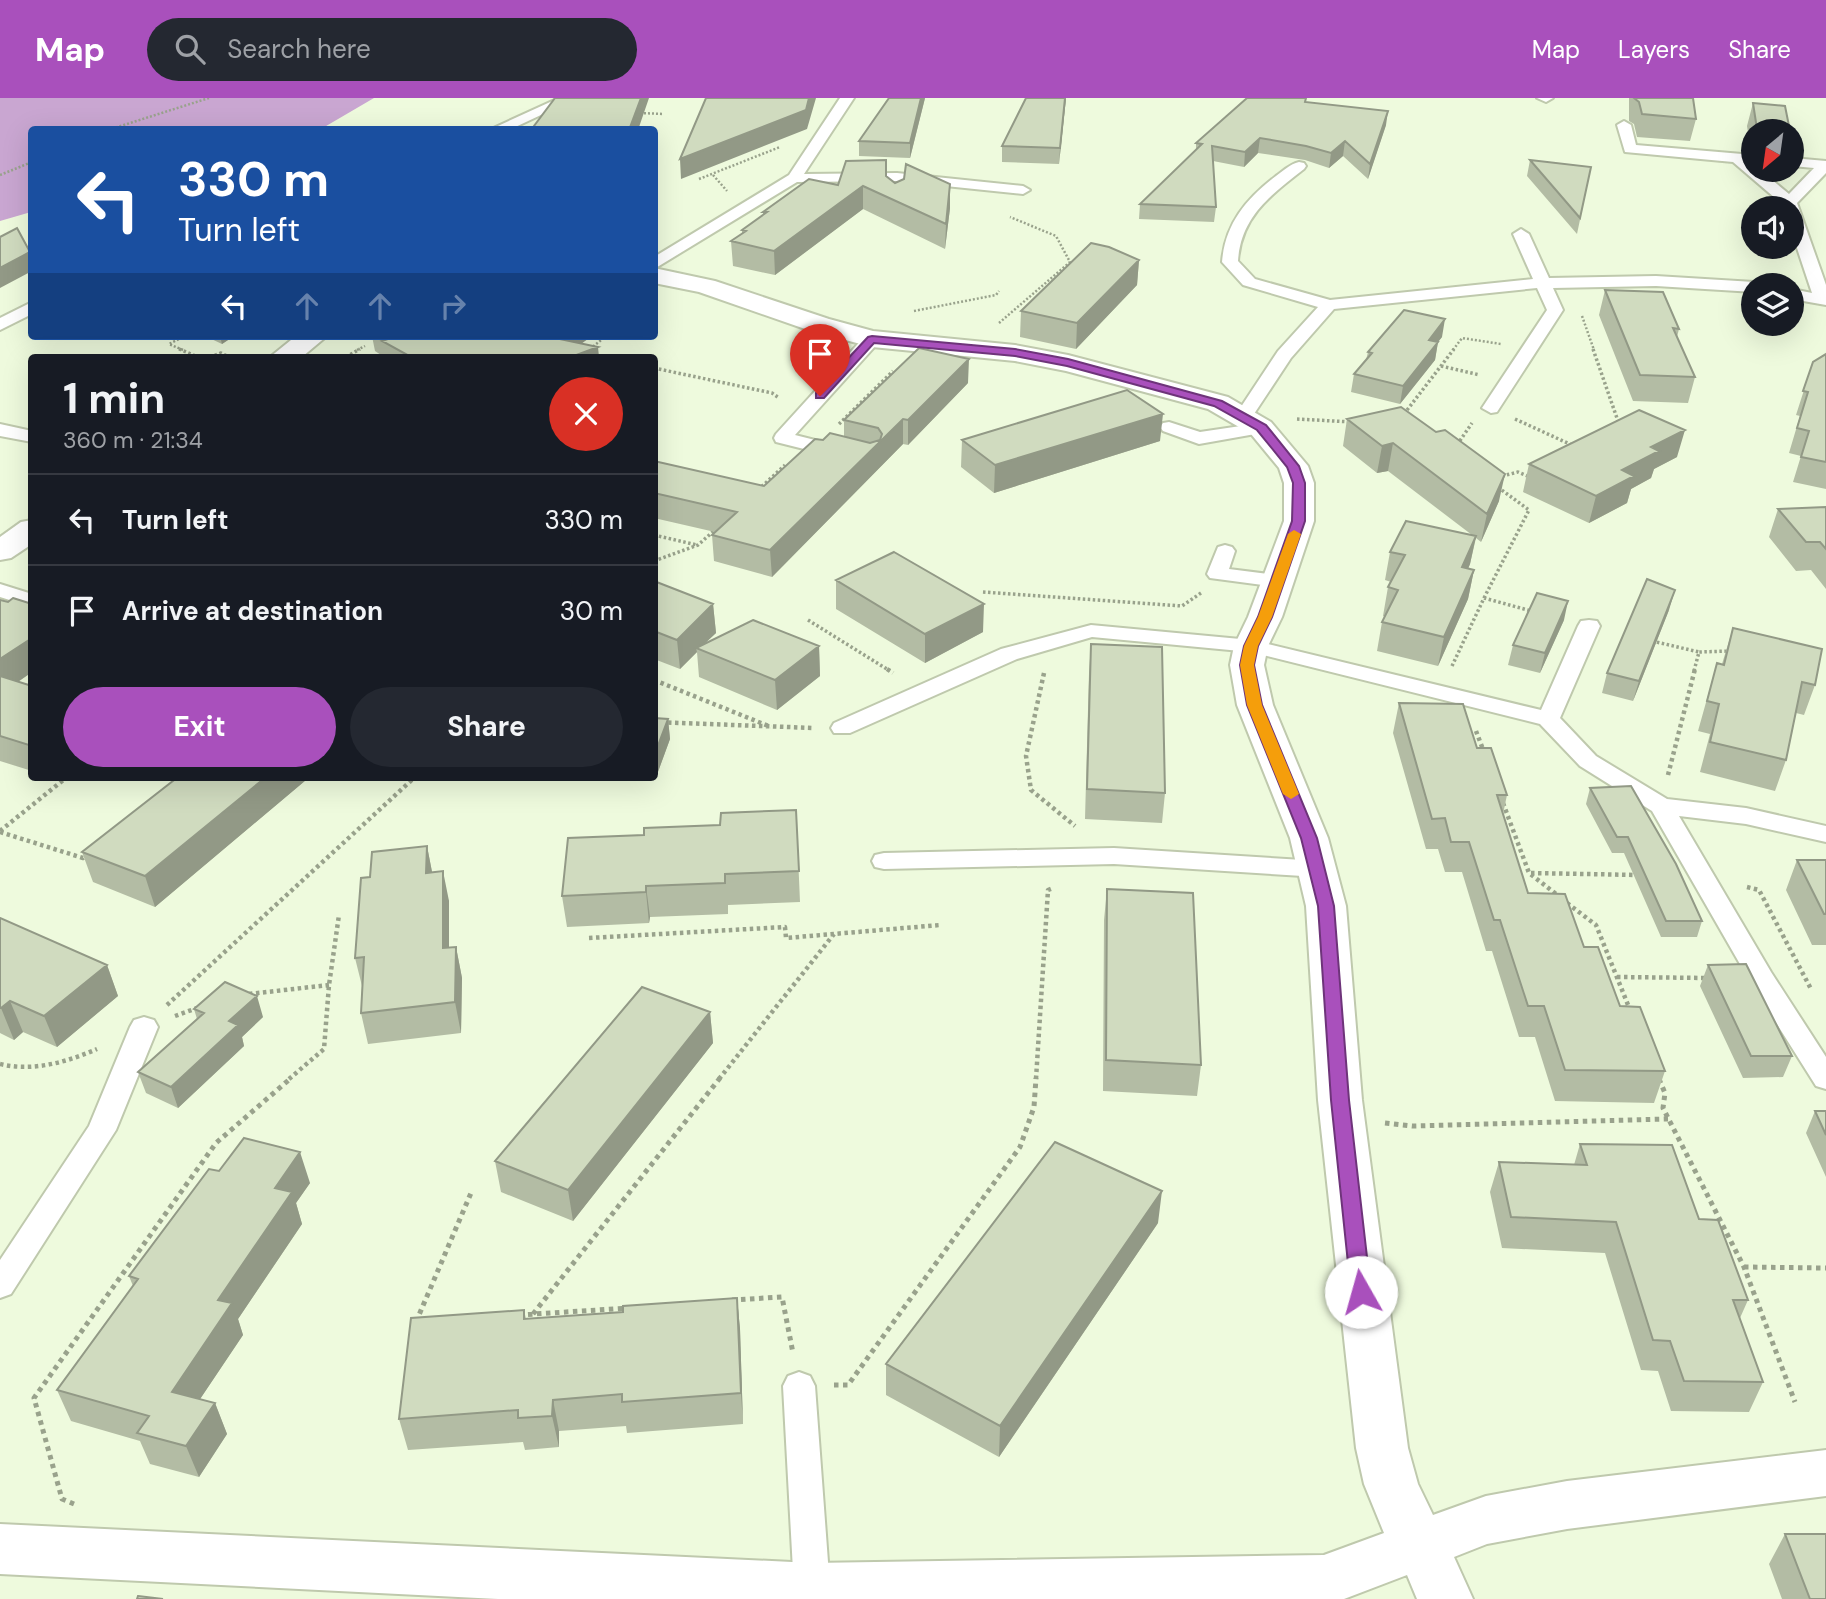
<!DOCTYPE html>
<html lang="en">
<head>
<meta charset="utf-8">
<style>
	:root { --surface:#171b24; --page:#242831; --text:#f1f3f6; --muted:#9ea1a6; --line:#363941; --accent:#a950bc }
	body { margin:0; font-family:"DM Sans",sans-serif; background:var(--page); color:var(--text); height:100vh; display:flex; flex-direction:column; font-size:26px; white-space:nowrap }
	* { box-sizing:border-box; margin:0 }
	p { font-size:23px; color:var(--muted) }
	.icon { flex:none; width:38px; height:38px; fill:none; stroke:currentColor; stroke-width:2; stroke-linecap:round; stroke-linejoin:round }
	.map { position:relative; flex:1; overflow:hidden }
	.panel { position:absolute; left:28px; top:256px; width:630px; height:427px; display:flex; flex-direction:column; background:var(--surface); border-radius:7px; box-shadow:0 7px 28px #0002 }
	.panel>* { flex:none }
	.guide { position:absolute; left:28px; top:28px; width:630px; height:214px; border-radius:7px; box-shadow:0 7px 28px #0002; background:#1a4fa0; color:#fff; overflow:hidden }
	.needle { width:46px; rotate:209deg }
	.controls { position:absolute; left:1741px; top:21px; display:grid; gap:14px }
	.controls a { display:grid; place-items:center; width:63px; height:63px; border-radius:50%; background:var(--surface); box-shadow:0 7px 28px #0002; font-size:35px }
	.pin { position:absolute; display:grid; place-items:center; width:60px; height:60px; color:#fff; margin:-72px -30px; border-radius:50% 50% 50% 0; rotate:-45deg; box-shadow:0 0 7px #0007 }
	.pin .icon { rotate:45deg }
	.me { position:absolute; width:77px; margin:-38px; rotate:353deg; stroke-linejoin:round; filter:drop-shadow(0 0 5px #0008) }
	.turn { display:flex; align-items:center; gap:24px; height:147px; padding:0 35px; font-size:32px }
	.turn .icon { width:91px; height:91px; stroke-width:2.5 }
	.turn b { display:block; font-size:49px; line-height:60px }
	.lanes { display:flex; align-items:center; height:66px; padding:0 35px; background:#0003; justify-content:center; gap:35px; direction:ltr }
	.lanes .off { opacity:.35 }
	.round { display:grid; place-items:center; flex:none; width:74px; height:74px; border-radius:37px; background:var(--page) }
	.summary { display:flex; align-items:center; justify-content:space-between; height:119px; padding:0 35px }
	h1 { font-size:42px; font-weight:700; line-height:52px }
	.primary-button { display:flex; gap:14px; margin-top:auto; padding:14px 35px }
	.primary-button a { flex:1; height:80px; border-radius:42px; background:var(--accent); color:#fff; font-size:28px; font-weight:700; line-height:80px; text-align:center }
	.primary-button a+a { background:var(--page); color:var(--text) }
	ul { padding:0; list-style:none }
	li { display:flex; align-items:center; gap:21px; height:91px; padding:0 35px; border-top:2px solid var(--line) }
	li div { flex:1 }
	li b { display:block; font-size:26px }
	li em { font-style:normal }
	header { display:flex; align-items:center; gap:42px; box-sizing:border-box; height:98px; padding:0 35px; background:var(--accent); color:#fff }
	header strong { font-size:33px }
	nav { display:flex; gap:38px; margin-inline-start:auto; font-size:24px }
	.search { width:490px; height:63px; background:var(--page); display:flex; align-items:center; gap:18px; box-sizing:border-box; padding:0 24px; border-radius:38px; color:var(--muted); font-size:26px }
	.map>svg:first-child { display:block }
	.forest { fill:#c9a6d1 }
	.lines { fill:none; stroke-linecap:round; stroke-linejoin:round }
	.lane-casing { stroke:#bfc9ad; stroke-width:4 }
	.street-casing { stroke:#bfc9ad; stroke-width:4 }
	.path-far3 { stroke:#99a28c; stroke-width:2.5; stroke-dasharray:2 2; stroke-linecap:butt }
	.path-far2 { stroke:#99a28c; stroke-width:3.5; stroke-dasharray:2.5 2.5; stroke-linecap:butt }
	.path-far1 { stroke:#99a28c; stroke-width:4.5; stroke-dasharray:3.5 3.5; stroke-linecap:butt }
	.path { stroke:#99a28c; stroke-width:5; stroke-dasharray:4.5 4.5; stroke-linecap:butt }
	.lane { fill:#fff; fill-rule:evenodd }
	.street { fill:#fff; fill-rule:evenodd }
	.wall { fill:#b3bca4 }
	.shaded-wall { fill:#929986 }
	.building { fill:#d0dbbf; stroke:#929986; stroke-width:2 }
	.route { fill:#a950bc; stroke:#6e347a; stroke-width:2 }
	.slow { fill:#f59e0b }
</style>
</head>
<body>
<header>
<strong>Map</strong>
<div class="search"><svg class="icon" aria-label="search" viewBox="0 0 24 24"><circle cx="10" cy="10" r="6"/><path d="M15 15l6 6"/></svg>Search here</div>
<nav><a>Map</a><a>Layers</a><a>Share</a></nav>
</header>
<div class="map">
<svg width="1826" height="1501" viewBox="0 0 1826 1501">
	<rect width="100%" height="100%" fill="#eefadd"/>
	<path class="forest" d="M0,0H374L321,31L32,32L31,114L0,123Z"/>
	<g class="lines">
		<defs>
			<path id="lane" d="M559,0H577L509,32H489Z
				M840,0H854L804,76L897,75L1023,88L1030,92L1023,96L897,83L797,84L654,171V159L789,77Z
				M1537,0H1553L1546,4Z
				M1624,23L1631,27L1636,47L1754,57V72H1760L1789,96L1814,70L1792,68V60L1826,63V75L1797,105L1826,187V207L1792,201V191L1812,195L1792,135V110H1784L1782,106L1733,64L1625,54L1617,27Z
				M1299,64L1304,65L1306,68L1304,71C1271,97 1241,118 1238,163L1255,181L1330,202L1533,181L1513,136L1521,131L1529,136L1549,180L1656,178L1754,184L1761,187H1754V194L1656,188L1553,190L1563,212L1497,314L1491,315L1482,310L1547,212L1537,190L1334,211L1291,260L1250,322H1238L1235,318L1278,253L1318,209L1243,187L1222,164C1225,126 1246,101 1276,78C1283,73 1290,66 1299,64Z
				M32,204V216L0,232V220Z
				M872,236L881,241L878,245L795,337L847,350L849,354L847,358L840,360L776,344L774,340L776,336L866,237Z
				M1169,324L1200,334L1261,325L1270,330L1261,335L1199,346L1163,333L1160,329L1163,325Z
				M0,326L32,333V344L0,338Z
				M1225,447L1232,449L1235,453L1229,471L1277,477L1284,479L1287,483L1284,487L1277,489L1210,480L1207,476L1218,449Z
				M0,486L32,496V509L0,499Z
				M1589,522L1597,523L1600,528L1560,620L1596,658L1667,701L1746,710L1826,728V744L1746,726L1679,718L1771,874L1826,959V991L1816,988L1748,880L1652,713L1580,668L1540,626L1251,554L1092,539L1017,561L850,635H834L831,630L834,625L1001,551L1091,527L1251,542L1541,612L1578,528L1581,523Z
				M1114,750L1319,763L1328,765L1331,771L1328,777L1319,779L1114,766L884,771L875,769L872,763L875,757L884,755Z
				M144,919L154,922L158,929L116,1032L11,1196L0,1200V1162L89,1028L130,929L134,922Z
				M799,1274L810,1278L815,1288L830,1491L825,1501H799L794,1491L783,1288L788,1278Z"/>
			<path id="street" d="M654,170L715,183L829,221L873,233L1015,247L1068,257L1228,299L1271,324L1308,368L1314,385V423L1282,519L1268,548L1264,567L1273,607L1328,740L1346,808L1362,1002L1408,1350L1418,1386L1433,1417L1486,1398L1567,1383L1826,1352V1398L1567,1431L1487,1446L1454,1459L1473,1501H1417L1407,1477L1344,1501H498L0,1476V1426L812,1465L1324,1457L1384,1435L1364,1386L1356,1350L1318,1002L1306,808L1290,740L1237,607L1230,567L1234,548L1248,519L1284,423V385L1279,370L1251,336L1208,311L1066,273L1015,263L872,249L811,233L699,194L654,185Z
				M296,238H327L302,259H270Z
				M32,422V446L11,460L0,462V439L21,424Z"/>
		</defs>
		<use href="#lane" class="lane-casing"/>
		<use href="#street" class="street-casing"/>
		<path class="path-far3" d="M640,15L663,16
			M108,32L209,0
			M0,77L32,64
			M713,77L727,93
			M699,81L780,49
			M914,213L996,197L999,193
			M1582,218L1594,252
			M999,225L1070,164L1056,138L1010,119
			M590,251L606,238
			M183,252L169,246L185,238
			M357,252L365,248
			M1453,252L1462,240L1501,246"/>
		<path class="path-far2" d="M179,251L198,259
			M1593,251L1619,326
			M210,259L221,255L229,259
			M346,259L360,251
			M1441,268L1480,277
			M654,270L772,295L779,300
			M1404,316L1454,251
			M1297,321L1352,324
			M1515,321L1574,348
			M839,326L893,273
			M1457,347L1472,325
			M1502,378L1518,374L1530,379
			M758,392L785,367
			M654,437L697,447
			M654,463L698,447L716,431
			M983,494L1182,508L1201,495
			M1484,500L1529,412L1499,390
			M808,522L890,573
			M1652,543L1699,554
			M1452,568L1484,500L1535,514
			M1694,573L1699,554L1731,553"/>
		<path class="path-far1" d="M887,571L893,575
			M1044,575L1026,658L1031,692L1075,728
			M654,582L771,629
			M654,624L814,630
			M1476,633L1484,654
			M1668,677L1695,571
			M1503,705L1529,775L1560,799
			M0,733L67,679
			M0,734L83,760L88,756
			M1531,775L1638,777
			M1747,789L1759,792L1811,891
			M1567,805L1596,827L1630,912
			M589,840L785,829L786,840L940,827
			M1617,879L1708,880
			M249,896L329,887
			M167,907L415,679
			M175,918L197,910
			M0,966C33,974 67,964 97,951
			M289,981L324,951L329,887L339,817
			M719,981L834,836
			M1036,981L1048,792L1053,790"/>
		<path class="path" d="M1659,981L1665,995L1663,1010L1744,1169L1795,1304
			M1385,1025L1412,1028L1668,1021
			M1744,1169L1826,1170
			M732,1202L782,1199L793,1255
			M533,1216L720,980
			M519,1217L629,1210
			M416,1224L471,1095
			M834,1287H848L1020,1049L1034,1009L1036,980
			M74,1406L62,1401L34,1300L216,1045L291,980"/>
		<use href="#lane" class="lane"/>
		<use href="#street" class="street"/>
	</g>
	<path class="wall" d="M925,0L910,60L859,58V43Z
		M1066,0L1059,66L1002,64V48Z
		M1629,0H1693L1696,21L1690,43L1637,39L1634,26L1629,23Z
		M1306,4L1386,27L1368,81L1343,58L1329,70L1305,62L1258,55L1244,69L1213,63L1216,109L1214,124L1139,121L1140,106L1196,53V45Z
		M1753,5L1790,33H1754V55L1751,54L1747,28Z
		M1530,62L1591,69L1577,136L1527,78Z
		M886,79L895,85L950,110L945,151L863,111L775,177L733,168L731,143L742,136V132L763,117V114L838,87Z
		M1139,162L1137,187L1076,251L1020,239L1021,213Z
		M1605,192L1679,231L1677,239L1695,279L1688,305L1633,303L1599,217Z
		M205,238H234L222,246Z
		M372,238H592L581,245L599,259H384L375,253Z
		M1442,239L1438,244L1435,262L1400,306L1351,294L1354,276L1366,262L1368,254Z
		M1826,256V391L1793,384L1801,358L1789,355L1800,318L1796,317L1813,264Z
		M968,285L908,347L903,346L772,479L714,463L712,437L715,434L654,420V363L764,388L823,342L844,339V322Z
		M1401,309L1499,403L1481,444L1476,440L1470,466L1468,471L1474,472L1468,501L1438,568L1377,553L1382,524L1385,519L1383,518L1388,489L1391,484L1385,482L1390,454L1472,437L1388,373L1377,375L1343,348L1347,321Z
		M962,342L1160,343L994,395L961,369Z
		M1677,359L1654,371L1651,380L1631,391L1627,405L1589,425L1523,394L1529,366Z
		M1826,409V491L1811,472L1796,473L1769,439L1778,411Z
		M836,482L983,534L925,565L836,511Z
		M654,483L713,506L716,535L705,545L819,548L820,578L777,612L699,579L697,554L680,571L654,561Z
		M0,502L32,574L18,584L32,588V673L0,663Z
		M1669,512L1633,603L1602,595L1607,575Z
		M1564,522L1540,575L1508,567L1513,547Z
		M1733,530L1815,587L1804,617L1796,615L1786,662L1775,693L1700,674L1710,636L1698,633L1717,565L1722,566Z
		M1091,546L1165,695L1162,725L1085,721L1089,575Z
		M1399,605L1477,650L1507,697L1503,716L1528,795L1584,849L1620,908L1665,973L1654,1005L1555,1003L1535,939H1519L1492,853H1486L1462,774H1445L1438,751H1426L1393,635Z
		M654,620L668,621L670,641L655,682L613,679H654Z
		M178,679H306V682L155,809L93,784L82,754Z
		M1590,690L1702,823L1697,839H1661L1624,755H1612L1586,706Z
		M796,712L800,804L728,807V816L650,819L649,825L567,829L562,798L644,737L720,727Z
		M427,748L432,774L449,803V849H456L462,880L461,935L368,946L361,915L362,888L355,860L370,779Z
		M1797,762H1826V847H1812L1786,792Z
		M1107,791L1201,967L1197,998L1103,993L1104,822Z
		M0,820L107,867L118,898L57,949L23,934L14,942L0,935Z
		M1708,867L1792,958L1783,979L1743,980L1700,888Z
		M194,911L263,919L242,939L244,948L178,1010L146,995L138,974L197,921Z
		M710,914L713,945L573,1123L501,1094L495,1063Z
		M1815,1013H1826V1079L1806,1035Z
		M1580,1046L1699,1121L1748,1202L1740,1220L1763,1284L1749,1314L1671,1313L1658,1273L1641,1272L1605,1155L1502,1150L1490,1094L1499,1064L1574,1067Z
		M219,1073L310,1085L296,1105L302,1126L238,1221L243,1237L200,1301L215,1305L227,1336L199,1379L150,1366L140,1343L71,1323L57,1292L133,1188L129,1178Z
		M1158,1125L999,1359L886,1297V1266Z
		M737,1200L740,1231L743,1326L627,1335L626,1328L559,1333V1349L525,1352L523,1344L408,1352L399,1321L524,1212L526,1221L623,1214Z
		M1785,1436L1826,1501H1782L1769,1466Z"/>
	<path class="shaded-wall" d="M641,0H649L638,32H629Z
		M809,0H816L807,31L681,81L680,61Z
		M921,0H925L910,60V45Z
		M1065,0H1066L1059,66L1060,50Z
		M1388,13L1386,27L1368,81L1370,66Z
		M1260,40L1258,55L1244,69L1245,54Z
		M1345,43L1343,58L1329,70L1331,55Z
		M950,86V110L945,151L946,126Z
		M863,88V111L775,177L774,153Z
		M30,154L32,159V173L0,190V170Z
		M1139,162L1137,187L1076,251L1077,225Z
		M1445,221L1442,239L1425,260L1429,242Z
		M220,238H234L222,246Z
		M558,238H592L563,259L555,240Z
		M1438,244L1435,262L1400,306L1403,288Z
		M598,249L599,259H571Z
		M969,261L968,285L908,347V322Z
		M1163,316L1160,343L994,395L995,367Z
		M903,321V346L772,479L770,452Z
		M1685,332L1677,359L1654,371L1651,380L1631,391L1627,405L1589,425L1596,398L1622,372L1651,349Z
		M1393,345L1388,373L1377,375L1382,348Z
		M1505,376L1499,403L1481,444L1487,416Z
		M1476,438L1470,466L1456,498L1462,469Z
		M1474,472L1468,501L1438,568L1444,539Z
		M1675,492L1669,512L1633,603L1639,583Z
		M1568,503L1564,522L1540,575L1545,555Z
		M713,506L716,535L699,551L696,550L697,554L680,571L677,542Z
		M984,506L983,534L925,565V536Z
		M32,540V574L0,596V561Z
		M819,548L820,578L777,612L775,582Z
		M668,621L670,641L655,682L654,658Z
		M266,679H306V682L155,809L145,778Z
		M427,748L433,779L426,775Z
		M443,773L449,803V881L443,850Z
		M646,788L650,819L649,825L646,794Z
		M456,849L462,880L461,935L455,904Z
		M107,867L118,898L57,949L44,918Z
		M257,898L263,919L242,939L244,948L178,1010L171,989L229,923Z
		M10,903L23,934L14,942L1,910Z
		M710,914L713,945L573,1123L568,1092Z
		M300,1054L310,1085L296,1105L302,1126L238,1221L243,1237L184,1325L172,1294L275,1090Z
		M1162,1093L1158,1125L999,1359L1000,1328Z
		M737,1200L740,1231L743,1326L741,1295Z
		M553,1302L559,1333V1349L552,1318Z
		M215,1305L227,1336L199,1379L186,1348Z"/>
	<path class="building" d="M555,0H641L629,32H531Z
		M706,0H809L806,12L680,61Z
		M889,0H921L910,45L859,43Z
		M1026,0H1065L1060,50L1002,48Z
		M1247,0H1306L1305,4L1388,13L1370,66L1345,43L1331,55L1306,48L1260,40L1245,54L1212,48L1216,109L1140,106L1202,46L1196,45Z
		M1634,0H1693L1696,21L1642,16L1639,4Z
		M1753,5L1785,8L1790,33H1762L1757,31Z
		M886,62V78L895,85L904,81L906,66L950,86L946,126L863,88L774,153L731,143L746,133L742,132L767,114H763L809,81L838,87L846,63Z
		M1530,62L1591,69L1580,120Z
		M17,130L30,154L0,170V139Z
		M1091,145L1109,149L1139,162L1077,225L1021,213Z
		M1605,192L1663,194L1679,231L1673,230L1695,279L1640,277Z
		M1404,212L1445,221L1429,242L1438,244L1403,288L1354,276L1372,255L1368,254Z
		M383,238H558L555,240L598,249L571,259H411L382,243L388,241Z
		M919,250L969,261L908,322L903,321L770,452L712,437L737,414L654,395V363L764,388L815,341L823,342L830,335L870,345L880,342L882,336L878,330L844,322Z
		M1826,256V364L1801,359L1809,333L1797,330L1808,294L1803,293L1813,264Z
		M1127,292L1163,316L995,367L962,342Z
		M1401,309L1436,334L1445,332L1505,376L1487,416L1393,345L1382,348L1347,321Z
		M1639,312L1685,332L1651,349L1659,353L1622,372L1634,378L1596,398L1529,366Z
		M1826,409V451L1820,444H1806L1778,411Z
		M1406,423L1476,438L1462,469L1474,472L1444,539L1382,524L1398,492L1388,489L1405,457L1390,454Z
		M894,454L984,506L925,536L836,482Z
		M1647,481L1675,492L1639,583L1607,575Z
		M654,483L713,506L677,542L654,533Z
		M1537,495L1568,503L1545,555L1513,547Z
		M13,500L32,506V540L0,561V502L8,504Z
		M753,522L819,548L775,582L696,550Z
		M1733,530L1822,551L1815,587L1802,584L1786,662L1710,644L1719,606L1707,603L1717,565L1724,567Z
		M1091,546L1162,549L1165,695L1087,691Z
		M0,578L32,588V648L0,638Z
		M1399,605L1463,606L1477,650H1491L1507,697H1497L1528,795L1565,796L1584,849H1598L1620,908L1640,909L1665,973L1565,972L1544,908H1528L1500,822H1494L1469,744H1451L1445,720L1432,721Z
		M654,620L668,621L654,658Z
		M178,679H266L145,778L82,754Z
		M1631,688L1676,766L1702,823H1666L1628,739H1617L1590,690Z
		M796,712L799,773L725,776V785L646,788V794L562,798L568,740L644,737V730L720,727L721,715Z
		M427,748L426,775L443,773V850L456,849L455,904L361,915L364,859L355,860L361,780L370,779L372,754Z
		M1797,762H1826V816H1824Z
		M1107,791L1193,795L1201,967L1106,962Z
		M0,820L107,867L44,918L10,903L1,910H0Z
		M1746,866L1792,958H1751L1708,867Z
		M225,884L257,898L229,923L238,927L171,989L138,974L204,915L194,911Z
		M642,889L710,914L568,1092L495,1063Z
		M1815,1013H1826V1037Z
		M244,1040L300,1054L275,1090L292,1094L218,1202L232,1205L172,1294L215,1305L186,1348L137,1335L149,1318L57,1292L138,1181L129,1178L209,1071L219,1073Z
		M1055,1044L1162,1093L1000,1328L886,1266Z
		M1580,1046L1672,1047L1699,1121L1718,1122L1748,1202H1733L1763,1284L1684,1283L1670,1243L1653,1242L1616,1124L1511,1119L1499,1064L1587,1067Z
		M737,1200L741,1295L622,1304V1296L553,1302L552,1318L518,1320V1312L399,1321L411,1220L524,1212V1221L623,1214V1208Z
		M1785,1436H1826V1501H1810Z
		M138,1498L163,1501H137Z"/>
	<path class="route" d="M872,238L1015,251L1068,261L1222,303L1266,327L1299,368L1305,385V423L1272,519L1258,548L1254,567L1262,607L1317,740L1334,808L1349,1002L1371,1194L1368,1200L1361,1202L1354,1200L1351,1194L1331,1002L1318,808L1301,740L1247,607L1240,567L1244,548L1258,519L1292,423L1293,385L1287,369L1257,332L1214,308L1067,268L1015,258L874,245L824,300H816V295L868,239Z"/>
	<path class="slow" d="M1294,432L1301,436L1272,519L1258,548L1254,567L1262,607L1299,696L1291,701L1283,696L1247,607L1240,567L1244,548L1258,519L1288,436Z"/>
</svg>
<div class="controls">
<a><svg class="needle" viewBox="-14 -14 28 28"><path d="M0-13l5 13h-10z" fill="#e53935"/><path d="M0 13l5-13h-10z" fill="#9ea1a6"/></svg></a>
<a><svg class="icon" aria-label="sound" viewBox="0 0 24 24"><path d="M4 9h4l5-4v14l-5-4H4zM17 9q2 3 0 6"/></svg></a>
<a><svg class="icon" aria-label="layers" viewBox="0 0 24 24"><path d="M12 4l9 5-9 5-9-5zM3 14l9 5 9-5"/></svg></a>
</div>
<div class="pin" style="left:820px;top:298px;background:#d93025"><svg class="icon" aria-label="arrive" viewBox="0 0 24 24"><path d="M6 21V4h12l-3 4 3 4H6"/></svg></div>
<svg class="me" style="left:1361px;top:1194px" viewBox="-20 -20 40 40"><circle r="19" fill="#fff"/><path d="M0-13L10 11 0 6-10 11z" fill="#a950bc"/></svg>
<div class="guide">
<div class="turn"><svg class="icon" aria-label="left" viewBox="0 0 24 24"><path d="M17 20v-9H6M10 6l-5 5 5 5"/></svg><div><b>330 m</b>Turn left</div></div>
<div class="lanes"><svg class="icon" aria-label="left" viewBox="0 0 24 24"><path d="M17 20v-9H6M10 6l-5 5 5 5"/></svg><svg class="icon off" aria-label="ahead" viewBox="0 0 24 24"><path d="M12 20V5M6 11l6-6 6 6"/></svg><svg class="icon off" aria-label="ahead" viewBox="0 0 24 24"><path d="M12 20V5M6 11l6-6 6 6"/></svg><svg class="icon off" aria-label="right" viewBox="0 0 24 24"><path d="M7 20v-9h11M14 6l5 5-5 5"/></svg></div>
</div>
<section class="panel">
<div class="summary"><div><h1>1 min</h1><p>360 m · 21:34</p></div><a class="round" style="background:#d93025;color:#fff"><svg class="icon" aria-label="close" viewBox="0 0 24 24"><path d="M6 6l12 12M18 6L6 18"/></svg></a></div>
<ul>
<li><svg class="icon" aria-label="left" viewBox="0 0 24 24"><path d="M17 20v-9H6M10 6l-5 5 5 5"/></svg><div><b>Turn left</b></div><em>330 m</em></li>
<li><svg class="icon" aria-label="arrive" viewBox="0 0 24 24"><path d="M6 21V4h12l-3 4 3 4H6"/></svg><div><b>Arrive at destination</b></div><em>30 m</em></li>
</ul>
<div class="primary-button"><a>Exit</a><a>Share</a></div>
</section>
</div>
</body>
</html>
